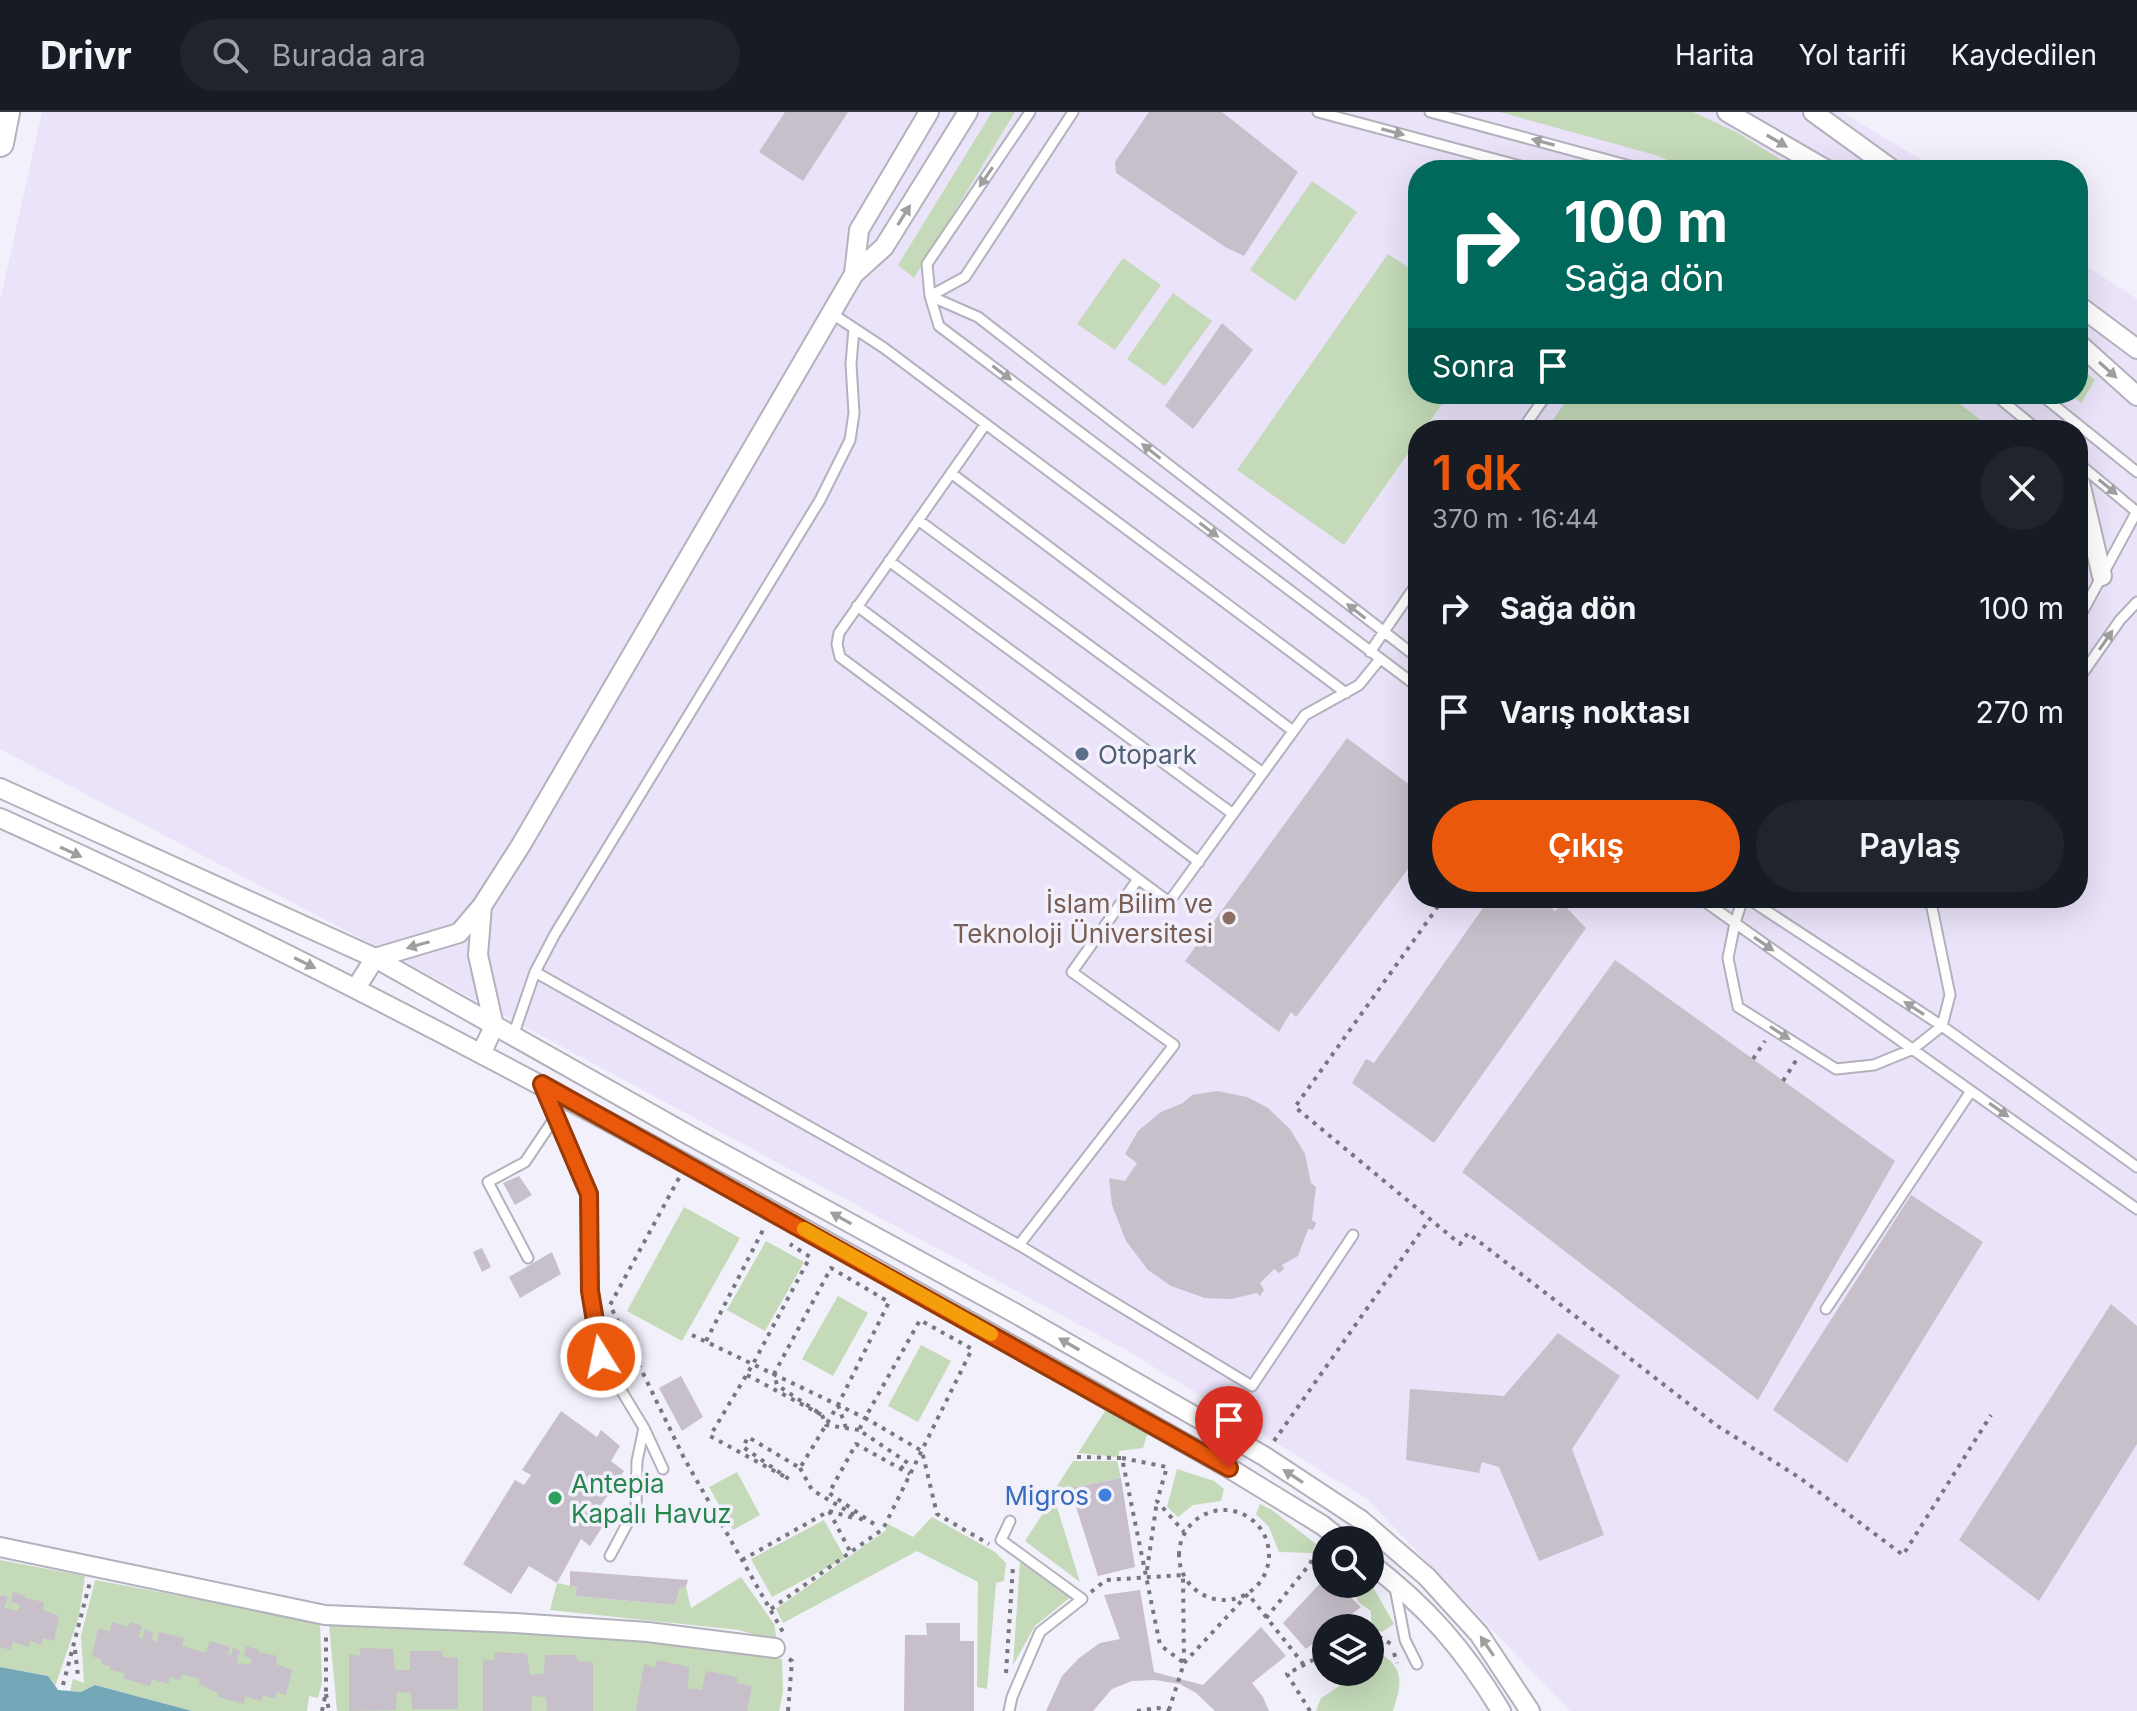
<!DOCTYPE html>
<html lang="tr">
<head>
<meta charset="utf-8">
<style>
	:root { --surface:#171b24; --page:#20242c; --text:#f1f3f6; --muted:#9ea1a6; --line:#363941; --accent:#ea580c }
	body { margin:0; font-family:Inter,sans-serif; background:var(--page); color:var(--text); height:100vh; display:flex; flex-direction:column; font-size:30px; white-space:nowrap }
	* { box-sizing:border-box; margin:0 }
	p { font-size:26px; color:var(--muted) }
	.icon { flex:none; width:44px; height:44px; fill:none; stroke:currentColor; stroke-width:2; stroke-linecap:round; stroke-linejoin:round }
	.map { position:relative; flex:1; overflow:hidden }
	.side { position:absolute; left:1408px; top:308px; width:680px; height:488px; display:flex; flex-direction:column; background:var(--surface); border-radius:32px; box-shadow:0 8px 32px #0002 }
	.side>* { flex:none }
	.hud { position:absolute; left:1408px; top:48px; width:680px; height:244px; border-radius:32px; box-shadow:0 8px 32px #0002; background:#00695c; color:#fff; overflow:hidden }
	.fabs { position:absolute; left:1312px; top:1414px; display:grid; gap:16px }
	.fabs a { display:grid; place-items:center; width:72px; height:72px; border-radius:50%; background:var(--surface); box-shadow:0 8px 32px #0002; font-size:40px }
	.pin { position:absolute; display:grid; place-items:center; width:68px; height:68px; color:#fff; margin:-82px -34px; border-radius:50% 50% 50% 0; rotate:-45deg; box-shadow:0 0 8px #0007 }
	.pin .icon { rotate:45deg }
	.me { position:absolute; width:88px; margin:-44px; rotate:350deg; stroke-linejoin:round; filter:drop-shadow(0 0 6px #0008) }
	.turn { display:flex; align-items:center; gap:28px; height:168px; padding:0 24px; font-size:36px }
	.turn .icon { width:104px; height:104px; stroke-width:2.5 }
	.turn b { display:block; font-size:56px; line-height:68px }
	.then { display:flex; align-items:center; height:76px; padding:0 24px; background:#0003; gap:16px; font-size:30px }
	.round { display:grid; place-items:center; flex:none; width:84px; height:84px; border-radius:42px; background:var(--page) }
	.overview { display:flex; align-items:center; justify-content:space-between; height:136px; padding:0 24px }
	h1 { font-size:48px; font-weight:600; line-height:60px; color:var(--accent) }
	.primary-button { display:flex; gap:16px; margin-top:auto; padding:16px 24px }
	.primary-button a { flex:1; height:92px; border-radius:48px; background:var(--accent); color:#fff; font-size:32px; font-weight:600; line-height:92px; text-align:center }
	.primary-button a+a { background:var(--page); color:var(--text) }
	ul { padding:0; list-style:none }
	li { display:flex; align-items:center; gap:24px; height:104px; padding:0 24px }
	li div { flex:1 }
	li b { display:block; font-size:30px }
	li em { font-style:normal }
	header { display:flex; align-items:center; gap:48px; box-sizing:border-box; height:112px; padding:0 40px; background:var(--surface); border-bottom:2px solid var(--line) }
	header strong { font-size:38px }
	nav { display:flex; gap:44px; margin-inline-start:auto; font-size:28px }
	.search { width:560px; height:72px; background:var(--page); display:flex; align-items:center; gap:20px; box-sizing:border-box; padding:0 28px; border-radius:44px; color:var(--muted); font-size:30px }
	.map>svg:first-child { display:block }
	.education { fill:#eae3f9; fill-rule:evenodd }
	.green { fill:#c4dab8 }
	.water { fill:#73a6b7 }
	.building { fill:#c7bfc9 }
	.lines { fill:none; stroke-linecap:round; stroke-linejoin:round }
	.lane-casing { stroke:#b3b1bc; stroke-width:13 }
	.street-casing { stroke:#b3b1bc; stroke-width:22 }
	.secondary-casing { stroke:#b3b1bc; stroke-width:30 }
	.path { stroke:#78777e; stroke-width:4; stroke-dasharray:4 6; stroke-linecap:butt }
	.lane { stroke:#fff; stroke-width:9 }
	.street { stroke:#fff; stroke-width:18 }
	.secondary { stroke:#fff; stroke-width:26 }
	.oneway { fill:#9f9fa0 }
	.route-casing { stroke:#983908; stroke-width:20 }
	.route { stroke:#ea580c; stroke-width:14 }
	.slow { stroke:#f59e0b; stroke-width:14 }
	.service-dot { fill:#5c6f8a; stroke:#f2f0fb; stroke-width:3 }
	.education-dot { fill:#8d6e63; stroke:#f2f0fb; stroke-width:3 }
	.shop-dot { fill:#3f7fe0; stroke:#f2f0fb; stroke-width:3 }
	.leisure-dot { fill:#2e9e5b; stroke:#f2f0fb; stroke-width:3 }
	.labels { text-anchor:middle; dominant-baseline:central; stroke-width:7; stroke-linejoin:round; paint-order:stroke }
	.service-label { font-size:26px; fill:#4e5e75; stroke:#f2f0fb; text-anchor:start }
	.education-label { font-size:26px; fill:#785e54; stroke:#f2f0fb; text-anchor:end }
	.leisure-label { font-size:26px; fill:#27864d; stroke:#f2f0fb; text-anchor:start }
	.shop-label { font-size:26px; fill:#366cbe; stroke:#f2f0fb; text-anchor:end }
</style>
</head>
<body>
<header>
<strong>Drivr</strong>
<div class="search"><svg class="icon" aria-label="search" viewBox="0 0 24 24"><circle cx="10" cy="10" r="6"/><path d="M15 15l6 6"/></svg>Burada ara</div>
<nav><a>Harita</a><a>Yol tarifi</a><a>Kaydedilen</a></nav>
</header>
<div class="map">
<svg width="2137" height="1599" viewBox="0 0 2137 1599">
	<rect width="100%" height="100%" fill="#f2f0fb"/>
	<path class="education" d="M42,0H1842L1938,58H1418V282H2078V149L2137,187V1599H1570L1367,1387L1128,1239L358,825L0,637V189ZM1418,318H2078V786H1418Z"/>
	<path class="green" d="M992,0H1015L914,166L898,153Z
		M1500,0H1693L1738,21L1797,58H1693L1655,43Z
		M1312,69L1357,100L1295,189L1250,158Z
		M1388,142L1418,162V282H1449L1424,318H1418V327L1344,433L1237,358Z
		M1123,146L1161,173L1115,238L1077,212Z
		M1173,181L1212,209L1165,274L1127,247Z
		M2078,254L2095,268L2081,291L2070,282H2078Z
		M1571,282H1947L1994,318H1546Z
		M684,1095L740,1126L682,1229L627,1199Z
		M766,1129L804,1150L765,1219L727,1198Z
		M838,1184L868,1201L833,1264L802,1247Z
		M921,1233L951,1249L918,1310L888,1294Z
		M1107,1296L1148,1320L1143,1336L1119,1339V1345L1078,1341Z
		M1073,1349H1117L1121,1366L1054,1379Z
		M1177,1357L1214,1369L1224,1377L1221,1389L1193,1393L1178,1405L1167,1395Z
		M737,1360L760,1403L733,1418L709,1375Z
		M1049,1392L1057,1395L1080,1470L1025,1429Z
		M1260,1392L1272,1398L1316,1432L1312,1441L1279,1440L1269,1415L1256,1402Z
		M932,1405L995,1440L1006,1451L1004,1469L996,1471L987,1577L977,1575L978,1470L917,1439L783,1511L776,1497L885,1419L888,1412L913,1425Z
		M824,1408L845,1446L772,1485L751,1447Z
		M0,1448L85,1464L79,1504L55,1575L48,1564L0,1555Z
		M1020,1450L1072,1484L1035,1514L1013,1553Z
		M741,1465L774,1512L777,1529L739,1518L550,1498L557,1471L577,1475L575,1484L675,1493L680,1476L686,1475L691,1496Z
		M95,1468L320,1510L322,1571L318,1586L309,1584L307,1599H192L96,1573L81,1580L70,1579L73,1567L84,1571L81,1524Z
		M1370,1470L1394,1512L1382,1520L1371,1515V1499L1358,1490L1357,1485L1344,1472Z
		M329,1512L601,1524L782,1547L783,1580L779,1599H337Z
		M1384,1544C1406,1559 1400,1577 1393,1599H1316L1321,1586L1361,1560H1370V1554Z"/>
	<path class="water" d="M0,1555L48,1564L58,1578L81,1580L95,1573L192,1599H0Z"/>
	<path class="building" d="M785,0H848L803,69L759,40Z
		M1149,0H1222L1298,60L1244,144L1225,135L1116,61L1115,50Z
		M1222,211L1253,238L1193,317L1165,294Z
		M1347,626L1418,679V744L1296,905L1291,900L1279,920L1185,849Z
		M1490,786H1537L1555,799L1563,792L1586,816L1434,1031L1352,971L1366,947L1374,951Z
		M1615,848L1895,1049L1758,1288L1462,1060Z
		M1217,979L1247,985L1268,996L1290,1017L1305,1042L1311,1071L1316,1075L1312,1108L1316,1111L1313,1118L1308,1117L1298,1144L1282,1153L1284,1157L1279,1161L1274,1157L1260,1171L1264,1178L1260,1184L1257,1181L1231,1187L1205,1186L1171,1174L1148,1158L1126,1129L1112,1093L1109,1066L1125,1069L1137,1051L1125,1042L1138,1019L1161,1000L1183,991L1192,983Z
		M519,1064L532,1083L515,1093L503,1071Z
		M1911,1083L1983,1130L1847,1351L1773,1298Z
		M482,1136L491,1155L482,1160L473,1140Z
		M552,1140L561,1162L520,1186L509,1165Z
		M2111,1192L2137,1214V1332L2039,1489L1959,1428Z
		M1558,1221L1620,1264L1572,1337L1604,1423L1539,1449L1499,1355L1482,1350L1479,1361L1406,1348L1410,1277L1504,1284Z
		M681,1264L703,1305L682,1319L659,1276Z
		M561,1299L597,1325L601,1318L620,1334L611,1349L624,1359L597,1399L608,1406L590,1434L581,1427L557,1471L529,1454L511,1482L463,1452L515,1368L524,1373L531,1363L522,1358Z
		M1121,1366L1135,1455L1098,1464L1070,1376Z
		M570,1459L688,1468L686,1475L680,1476L675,1493L575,1484L577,1475L570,1474Z
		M1326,1465V1472H1337L1361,1495L1333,1516H1326V1521L1306,1537L1283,1511Z
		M1140,1478L1154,1560L1203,1573L1261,1515L1286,1544L1252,1571L1263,1585L1269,1599H1215L1196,1581L1180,1572L1155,1568L1132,1569L1112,1577L1093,1599H1046L1062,1564L1079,1546L1100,1531L1120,1527L1104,1483Z
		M13,1480L26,1484L25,1486L44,1490L43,1498L59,1504L54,1529L43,1526L42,1533L30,1529L29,1535L13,1530L11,1538L0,1535V1484H8L4,1496L18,1499L20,1492L11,1490Z
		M112,1510L128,1515L130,1510L142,1514L139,1525L142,1527L145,1517L153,1521L152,1528L157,1530L159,1520L184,1526L182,1534L206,1541L210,1529L230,1535L228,1542L231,1544L233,1536L240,1539L236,1551L250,1553L252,1547L244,1544L246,1534L259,1538L258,1540L277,1544L276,1552L292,1558L286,1583L276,1580L275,1587L263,1583L261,1589L245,1584L244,1592L218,1585L219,1582L199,1572L200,1567L182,1562L180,1568L170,1565L168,1572L152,1567L150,1574L123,1566L125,1561L110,1558L111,1555L102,1552L101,1547L92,1544L98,1516L110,1519Z
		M926,1511H960V1529H974V1599H904L905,1523H927Z
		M360,1536L393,1537L395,1558H410V1539H442L443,1545L458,1546V1597H412L411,1581L397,1580L396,1598L349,1599V1542L360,1544Z
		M495,1540L527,1542L530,1563L544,1562L545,1543H576L578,1549L593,1550V1599H547L546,1585L532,1584L531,1599H483V1547L494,1549Z
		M657,1548L689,1555L688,1576L702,1578L706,1559L737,1565V1571L752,1574L747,1599H636L644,1552L655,1556Z"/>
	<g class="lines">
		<defs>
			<path id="lane" d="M1030,0L927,152L930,184L939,214L1418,575
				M1318,0L1535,58
				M1430,0L1645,58
				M930,184L978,205L1418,546
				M930,184L965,165L1073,0
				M831,201L884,236L1346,581
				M1994,282L2038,318
				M2040,282L2137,360
				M985,313L839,521L837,532L840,545L1169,790L1305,603L1359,573L1380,547
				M1522,318L1547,282
				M2078,351L2137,400
				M951,361L1293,619
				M918,408L1263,661
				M889,449L1233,702
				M857,494L1199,750
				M2078,508L2137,399
				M1370,540L1418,470
				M2078,568L2120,508L2137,490
				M1700,786L2137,1097
				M1743,786L1735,811L1728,846L1738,895L1836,957L1874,953L1913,937L1942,914L1950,883L1930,786
				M1747,786L1942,914L2137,1055
				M535,860L1019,1133L1252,1274L1353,1123
				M513,924L535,860L555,822L820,388L850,328L854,301L851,252L854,216
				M545,979L589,1082L590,1179L601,1245L644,1316L637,1349L636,1395L610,1444
				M1019,1133L1174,933L1072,860L1138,767
				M528,1146L488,1070L525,1050L556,1004
				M1826,1197L1971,979
				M644,1316L663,1357
				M1395,1476L1405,1528L1417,1552
				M1009,1599L1012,1585L1040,1520L1082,1487L1001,1428L1010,1409"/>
			<path id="street" d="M1727,0L1827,58
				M1813,0L1893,58
				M854,162L859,118L929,0
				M2078,193L2137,237
				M2078,231L2137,284
				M2078,362L2102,464
				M0,676L375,846L687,1022L1013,1200L1264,1344L1361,1408L1427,1465L1479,1522L1530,1599
				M0,706C423,896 825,1128 1229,1356L1322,1413L1341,1428
				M356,876L375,846L459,821L482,794L521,733L854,162L884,135L968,0
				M482,940L494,914L478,843L482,794
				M0,1435L325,1503L515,1511L648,1520L775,1536
				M1370,1451C1427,1495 1464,1537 1501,1599"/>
			<path id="secondary" d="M0,31L6,0"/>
		</defs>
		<use href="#lane" class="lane-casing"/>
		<use href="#street" class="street-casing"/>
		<use href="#secondary" class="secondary-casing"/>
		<path class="path" d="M1444,786L1295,995L1460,1132L1468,1121L1716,1313L1800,1366L1903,1443L1991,1303
			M1753,947L1765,929
			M1783,969L1797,947
			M679,1066L610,1193L684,1346L783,1520
			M692,1223L865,1306L859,1318L908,1351L900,1357
			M706,1229L764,1116L765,1117
			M747,1263L822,1303L777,1273L774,1262L831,1156L889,1190L838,1293L800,1356L748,1325L743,1335L789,1367L710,1324L753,1252L810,1145L790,1132
			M838,1293L846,1316
			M822,1303L826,1313L859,1318
			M1274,1329L1429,1108
			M1077,1345L1122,1346L1160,1533L1184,1551
			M1122,1346L1167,1355L1157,1389L1184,1420
			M800,1356L812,1378L866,1410
			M1179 1443a45 45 0 1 1 90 0a45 45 0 1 1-90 0Z
			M829,1399L857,1407
			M874,1412L829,1381L856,1332L910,1362
			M742,1448L829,1399L851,1441
			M1147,1458L1157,1389
			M1091,1480L1106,1468L1183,1463L1184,1551L1169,1598
			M771,1497L883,1417L972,1237L920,1208L865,1306L922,1339L937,1402L989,1432
			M1266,1506L1310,1452L1318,1433
			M1370,1519L1391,1532
			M75,1538L78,1564
			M1394,1541L1397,1551
			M1184,1551L1248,1482L1304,1553
			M1006,1561L1013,1454
			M63,1573L90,1470
			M326,1582L329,1599
			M322,1599L326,1580V1522
			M788,1599L792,1549L789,1547
			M1137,1599L1158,1596L1170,1599
			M1310,1599L1287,1562L1326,1541"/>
		<use href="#lane" class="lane"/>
		<use href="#street" class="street"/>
		<use href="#secondary" class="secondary"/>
	</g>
	<defs><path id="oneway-solid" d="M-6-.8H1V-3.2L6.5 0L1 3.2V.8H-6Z" transform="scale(2)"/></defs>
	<g class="oneway">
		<use href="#oneway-solid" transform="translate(1393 20) rotate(15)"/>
		<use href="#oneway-solid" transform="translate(1777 29) rotate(30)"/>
		<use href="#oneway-solid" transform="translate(1543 30) rotate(-165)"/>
		<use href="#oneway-solid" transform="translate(986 65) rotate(124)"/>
		<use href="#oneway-solid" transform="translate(904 103) rotate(-58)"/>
		<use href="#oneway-solid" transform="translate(2108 258) rotate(42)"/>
		<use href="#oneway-solid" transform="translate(1002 261) rotate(37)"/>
		<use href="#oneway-solid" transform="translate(1151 339) rotate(-142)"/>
		<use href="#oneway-solid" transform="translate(2108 375) rotate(39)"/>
		<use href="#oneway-solid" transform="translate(1209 418) rotate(37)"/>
		<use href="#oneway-solid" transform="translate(1356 499) rotate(-142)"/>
		<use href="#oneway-solid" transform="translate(2106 528) rotate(-55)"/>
		<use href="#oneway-solid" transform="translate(71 740) rotate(25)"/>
		<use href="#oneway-solid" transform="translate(1764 832) rotate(35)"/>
		<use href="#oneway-solid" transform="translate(418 833) rotate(164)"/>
		<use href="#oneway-solid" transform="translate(305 851) rotate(26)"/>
		<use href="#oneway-solid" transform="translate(1914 896) rotate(-147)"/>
		<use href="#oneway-solid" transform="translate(1780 921) rotate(33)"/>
		<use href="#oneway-solid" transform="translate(1999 998) rotate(35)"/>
		<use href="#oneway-solid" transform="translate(841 1106) rotate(-151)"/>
		<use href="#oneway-solid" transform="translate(1069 1232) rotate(-150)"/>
		<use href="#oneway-solid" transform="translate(1293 1364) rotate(-147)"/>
		<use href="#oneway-solid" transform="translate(1487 1534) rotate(-124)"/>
	</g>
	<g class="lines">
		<defs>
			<path id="route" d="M601,1245L590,1179L589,1082L542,972L1229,1356"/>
		</defs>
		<use href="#route" class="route-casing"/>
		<use href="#route" class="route"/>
		<path class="slow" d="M804,1117L991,1222"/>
	</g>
	<circle class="service-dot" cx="1082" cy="642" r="8"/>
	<circle class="education-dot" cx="1229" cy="806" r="8"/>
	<circle class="shop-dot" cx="1105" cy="1383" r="8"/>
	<circle class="leisure-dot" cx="555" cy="1386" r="8"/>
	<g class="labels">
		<g class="service-label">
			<text x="1098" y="642">Otopark</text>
		</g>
		<g class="education-label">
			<text x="1213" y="791">İslam Bilim ve<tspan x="1213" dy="30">Teknoloji Üniversitesi</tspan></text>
		</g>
		<g class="leisure-label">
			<text x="571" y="1371">Antepia<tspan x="571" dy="30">Kapalı Havuz</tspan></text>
		</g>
		<g class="shop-label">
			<text x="1089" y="1383">Migros</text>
		</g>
	</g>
</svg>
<div class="fabs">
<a><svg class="icon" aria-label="search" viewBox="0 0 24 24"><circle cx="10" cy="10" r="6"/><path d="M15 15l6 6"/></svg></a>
<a><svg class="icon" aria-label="layers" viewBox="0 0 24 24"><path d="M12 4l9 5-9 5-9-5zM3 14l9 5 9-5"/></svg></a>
</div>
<div class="pin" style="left:1229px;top:1356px;background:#d93025"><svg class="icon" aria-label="arrive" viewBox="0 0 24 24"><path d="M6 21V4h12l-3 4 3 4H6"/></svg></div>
<svg class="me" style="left:601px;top:1245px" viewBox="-20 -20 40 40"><circle r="17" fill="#ea580c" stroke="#fff" stroke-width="3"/><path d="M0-11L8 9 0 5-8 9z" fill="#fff"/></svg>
<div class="hud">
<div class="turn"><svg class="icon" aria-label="right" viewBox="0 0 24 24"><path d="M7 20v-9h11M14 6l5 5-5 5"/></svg><div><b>100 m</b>Sağa dön</div></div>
<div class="then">Sonra<svg class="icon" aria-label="arrive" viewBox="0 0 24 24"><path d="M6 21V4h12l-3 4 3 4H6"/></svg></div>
</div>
<section class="side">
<div class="overview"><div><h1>1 dk</h1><p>370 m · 16:44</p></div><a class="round"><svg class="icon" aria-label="close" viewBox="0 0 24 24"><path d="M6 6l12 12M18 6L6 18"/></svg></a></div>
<ul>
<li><svg class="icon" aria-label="right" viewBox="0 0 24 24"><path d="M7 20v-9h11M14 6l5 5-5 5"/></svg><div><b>Sağa dön</b></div><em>100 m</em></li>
<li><svg class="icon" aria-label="arrive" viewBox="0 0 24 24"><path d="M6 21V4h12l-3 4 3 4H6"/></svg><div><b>Varış noktası</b></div><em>270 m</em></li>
</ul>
<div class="primary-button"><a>Çıkış</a><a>Paylaş</a></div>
</section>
</div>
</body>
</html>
